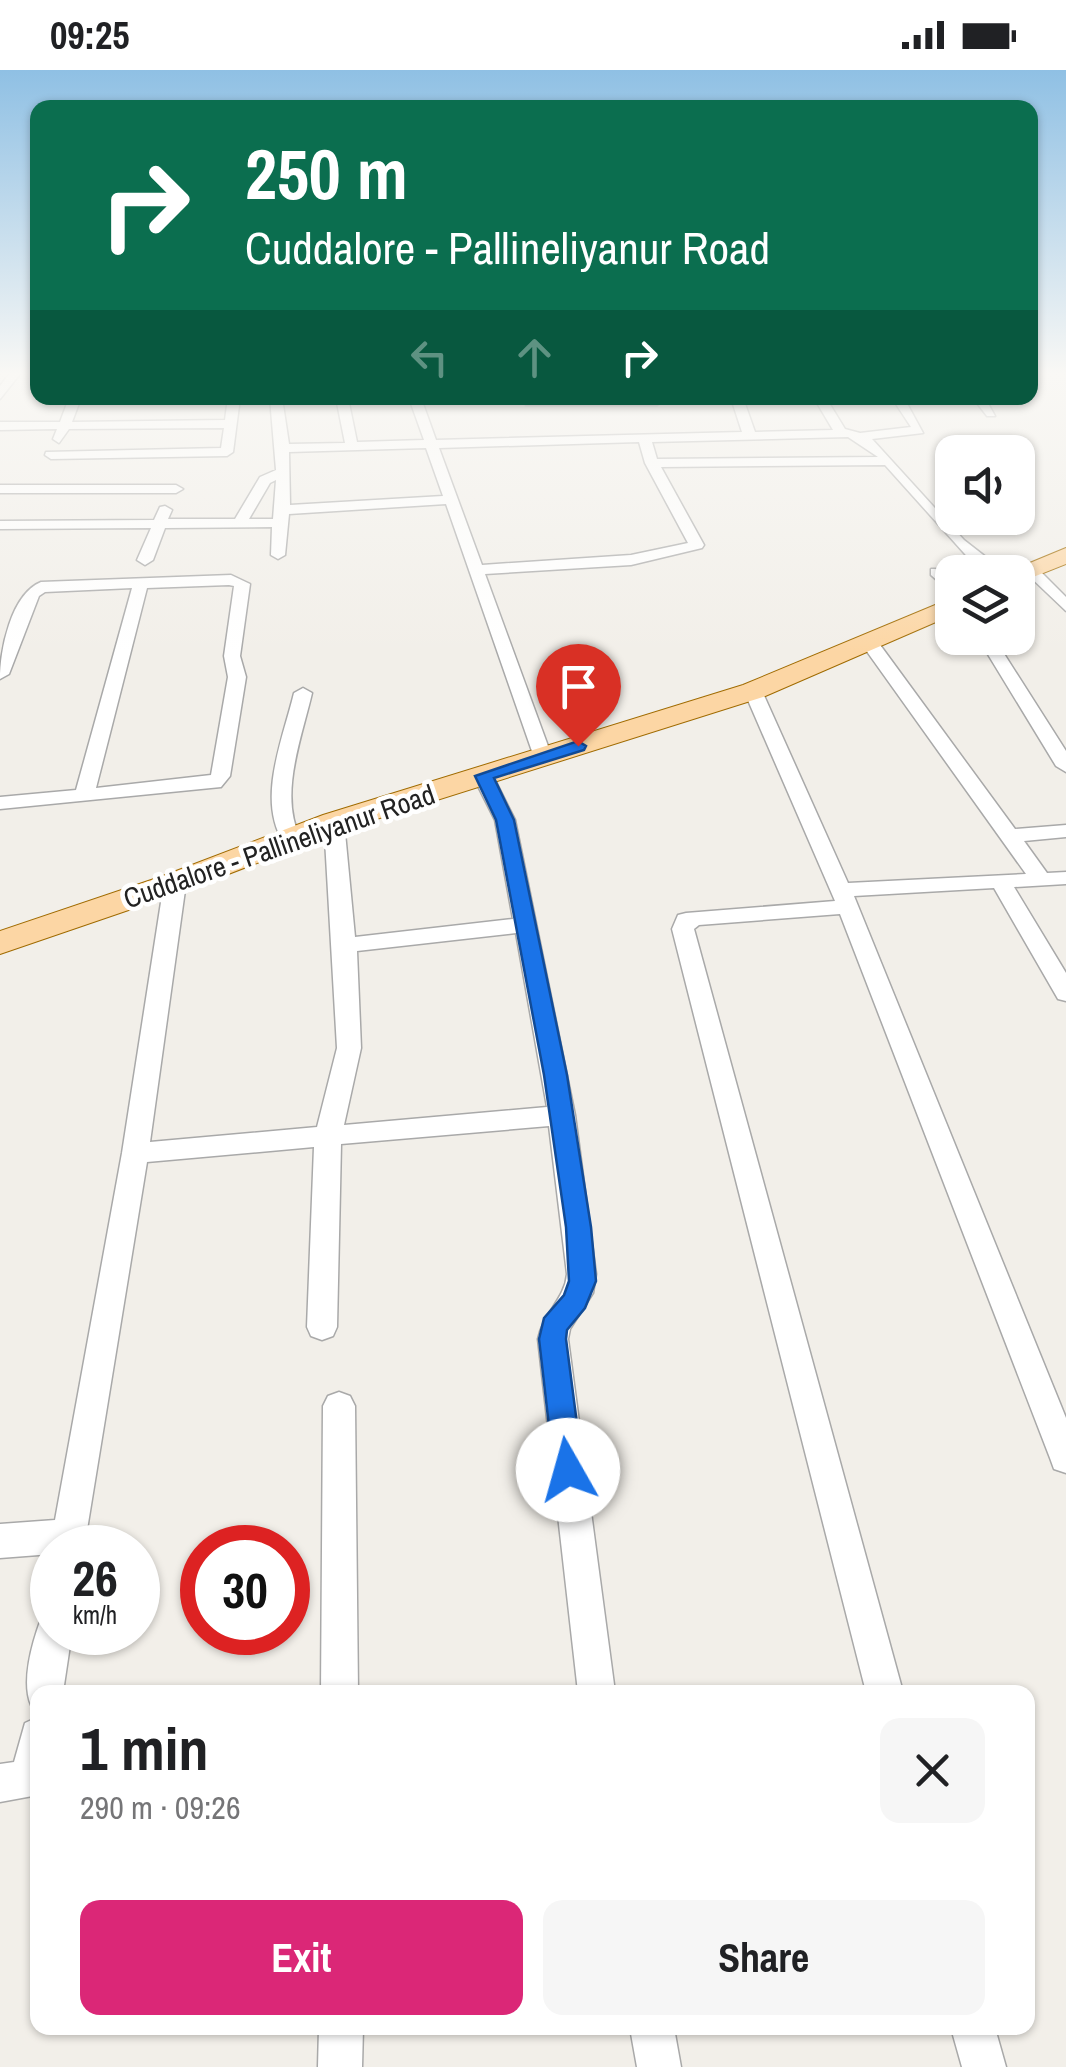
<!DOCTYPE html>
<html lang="en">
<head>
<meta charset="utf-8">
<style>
	:root { --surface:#fff; --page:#f6f6f6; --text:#202124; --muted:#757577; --accent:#db2777 }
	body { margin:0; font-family:"Archivo Narrow",sans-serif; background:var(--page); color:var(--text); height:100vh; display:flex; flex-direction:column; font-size:38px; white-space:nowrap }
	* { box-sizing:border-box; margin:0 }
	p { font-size:32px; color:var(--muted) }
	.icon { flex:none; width:55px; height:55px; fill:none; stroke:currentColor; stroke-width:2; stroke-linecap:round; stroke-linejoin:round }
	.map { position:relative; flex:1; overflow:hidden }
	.panel { position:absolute; left:30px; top:1615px; width:1005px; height:350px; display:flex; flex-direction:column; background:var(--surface); border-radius:20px; box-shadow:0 2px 8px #0004 }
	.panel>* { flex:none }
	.banner { position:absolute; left:30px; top:30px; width:1008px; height:305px; border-radius:20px; box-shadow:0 2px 8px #0004; background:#0b6e4f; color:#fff; overflow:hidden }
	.tools { position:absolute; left:935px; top:365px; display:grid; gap:20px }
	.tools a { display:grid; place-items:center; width:100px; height:100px; border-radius:20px; background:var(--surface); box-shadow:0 2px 8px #0004; font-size:50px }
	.speed { position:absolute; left:30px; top:1455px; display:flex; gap:20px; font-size:50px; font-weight:700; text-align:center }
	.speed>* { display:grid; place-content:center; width:130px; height:130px; border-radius:50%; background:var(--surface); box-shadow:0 2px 8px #0004; line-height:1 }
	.speed small { font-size:25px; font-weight:400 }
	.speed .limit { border:15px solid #d22; background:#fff; color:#111 }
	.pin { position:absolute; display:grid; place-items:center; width:85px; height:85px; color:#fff; margin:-102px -42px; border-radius:50% 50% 50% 0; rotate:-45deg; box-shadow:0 0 10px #0007 }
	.pin .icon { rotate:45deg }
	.me { position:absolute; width:110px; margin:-55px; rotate:353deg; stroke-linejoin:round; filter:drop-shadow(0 0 8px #0008) }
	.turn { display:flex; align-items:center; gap:35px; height:210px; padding:0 50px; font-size:45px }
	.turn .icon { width:130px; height:130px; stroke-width:2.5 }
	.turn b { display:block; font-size:70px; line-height:85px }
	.lanes { display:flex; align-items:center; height:95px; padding:0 50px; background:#0003; justify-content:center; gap:50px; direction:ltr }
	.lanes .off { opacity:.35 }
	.round { display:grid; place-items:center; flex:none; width:105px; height:105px; border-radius:20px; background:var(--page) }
	.overview { display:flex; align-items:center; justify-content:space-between; height:170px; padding:0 50px }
	h1 { font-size:60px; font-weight:700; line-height:75px }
	.cta { display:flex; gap:20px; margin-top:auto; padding:20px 50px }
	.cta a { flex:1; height:115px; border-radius:20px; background:var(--accent); color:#fff; font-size:40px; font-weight:700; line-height:115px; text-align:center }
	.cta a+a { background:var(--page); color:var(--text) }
	.status { display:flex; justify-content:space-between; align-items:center; height:70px; padding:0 50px; background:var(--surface); direction:ltr }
	.status svg { height:28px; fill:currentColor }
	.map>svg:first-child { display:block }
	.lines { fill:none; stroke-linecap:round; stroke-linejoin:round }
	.minor-casing { stroke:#a9a9a9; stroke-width:3 }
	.primary-casing { stroke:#a06b00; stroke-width:2 }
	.minor { fill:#fff; fill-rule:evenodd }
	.primary { fill:#fcd6a4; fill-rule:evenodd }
	.route { fill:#1a73e8; stroke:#114b97; stroke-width:2.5 }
	.labels { text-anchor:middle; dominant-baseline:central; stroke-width:9; stroke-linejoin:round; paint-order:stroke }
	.far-street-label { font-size:28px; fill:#222; stroke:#fff }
</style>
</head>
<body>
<div class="status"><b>09:25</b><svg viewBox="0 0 49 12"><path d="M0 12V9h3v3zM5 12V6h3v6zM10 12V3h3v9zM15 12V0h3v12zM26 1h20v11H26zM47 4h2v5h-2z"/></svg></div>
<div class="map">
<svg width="1066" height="1997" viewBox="0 0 1066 1997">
	<rect width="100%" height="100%" fill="#f2efe9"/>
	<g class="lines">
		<defs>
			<path id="minor" d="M9,304H20L0,329V316Z
				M69,328H81L72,352L225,350L228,328H240L233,382L227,386L51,389L45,385L46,382L221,378L224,358L69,359L59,373L53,369L57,359L0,360V352H60Z
				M270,328H282L289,374L345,373L336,328H348L357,372L424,370L409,328H421L436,370L742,362L731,328H743L755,362L833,360L814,328H826L845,359L860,363L911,357L892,328H904L923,363L872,369L964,470L1005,502H987L973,493L885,395L661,397L704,475L702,478L631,495L485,504L552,687L543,693L534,687L446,434L289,444L285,485L278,489L271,485L272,457L165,458L153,490L145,495L137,490L151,458L0,459V451L154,450L160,437L165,436L172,440L168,449H235L260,407L276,400ZM848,367L878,387L657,389L652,372ZM639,372L645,393L688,473L631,485L482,495L439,378ZM426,378L443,426L290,435L289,382ZM276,410L273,449H249L270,413Z
				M530,328H657L663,331L657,335H526Z
				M973,328H985L995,346H987Z
				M0,415H176L183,419L176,423H0Z
				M1026,497H1036L1066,527V541L1026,503Z
				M931,499H941L952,510V523L931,505Z
				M231,505L250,514L240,586L246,607L230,706L221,717L0,739V727L76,720L132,518L45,522L39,526L9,604L0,609C0,580 11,524 41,512ZM229,515L234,516L224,586L228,607L211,705L96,718L147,518Z
				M863,568H875L1015,759L1066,755V767L1024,771L1047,803L1066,802V814L1014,817L1066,903V931L1058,929L994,818L854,826L1066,1348V1403L1054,1399L1050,1388L840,844L699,855L694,859L903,1622H866L672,859L678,845L686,843L835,831L744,621L753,616L762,621L848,813L1026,804L863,576Z
				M978,568H994L1066,681V702L1056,696Z
				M303,618L312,623C302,667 278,726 301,769L291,775L284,773C256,730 283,669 294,623Z
				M483,700L493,706L515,750L575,1045L596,1204L593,1223L570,1259L568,1269L615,1622H578L538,1269C543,1243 565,1229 567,1204L549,1056L341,1074L337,1257L333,1266L322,1270L311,1266L307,1257L314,1077L147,1092L84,1478H52V1484L0,1488V1454L55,1450L122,1083L164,813L175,807L186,813L150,1072L317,1057L337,978L324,752L334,746L344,752L355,867L513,849L495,750L473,706ZM516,863L547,1037L344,1055L361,978L357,881Z
				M339,1322L350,1326L355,1336L358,1622H321L323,1336L328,1326Z
				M52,1545V1562H72L63,1622H38V1638L31,1635C21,1612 32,1573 41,1549Z
				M38,1647V1725L0,1732V1694L14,1692L25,1653Z
				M319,1958H363L362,1997H318Z
				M630,1958H674L681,1997H637Z
				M951,1958H995L1006,1997H962Z"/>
			<path id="primary" d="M1066,478V494L1018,513V502H1008Z
				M952,528V545L763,627L345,759L187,820L0,884V861L163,806L323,745L743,615Z"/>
		</defs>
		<use href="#minor" class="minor-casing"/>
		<use href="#primary" class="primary-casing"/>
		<use href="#minor" class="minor"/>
		<use href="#primary" class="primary"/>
	</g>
	<linearGradient id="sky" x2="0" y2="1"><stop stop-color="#8fc0e4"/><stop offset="0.52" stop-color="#f9f8f5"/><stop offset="1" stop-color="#f9f8f5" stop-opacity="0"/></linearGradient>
	<rect width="1066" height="583" fill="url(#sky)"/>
	<path class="route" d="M578,671L586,676L584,680L494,708L514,750L567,1005L591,1157L596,1211L585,1238L567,1260L566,1269L583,1400L579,1410L568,1414L558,1410L554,1400L539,1269L544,1248L564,1225L569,1211L566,1157L544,1005L496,750L475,706Z"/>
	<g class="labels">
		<g class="far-street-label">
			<text transform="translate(279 776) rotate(-19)">Cuddalore - Pallineliyanur Road</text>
		</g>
	</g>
</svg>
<div class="tools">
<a><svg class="icon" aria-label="sound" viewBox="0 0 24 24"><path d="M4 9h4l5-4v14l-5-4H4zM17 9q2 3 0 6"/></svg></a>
<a><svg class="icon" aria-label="layers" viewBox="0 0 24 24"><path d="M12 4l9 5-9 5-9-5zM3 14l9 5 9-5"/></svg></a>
</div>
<div class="speed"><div>26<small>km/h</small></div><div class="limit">30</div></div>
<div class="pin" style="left:578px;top:676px;background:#d93025"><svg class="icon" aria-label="arrive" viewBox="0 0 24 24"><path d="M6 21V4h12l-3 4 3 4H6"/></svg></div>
<svg class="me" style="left:568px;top:1400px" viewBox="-20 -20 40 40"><circle r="19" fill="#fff"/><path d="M0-13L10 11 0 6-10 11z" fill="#1a73e8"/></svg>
<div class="banner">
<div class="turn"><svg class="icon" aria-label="right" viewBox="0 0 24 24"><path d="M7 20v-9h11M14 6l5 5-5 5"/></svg><div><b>250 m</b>Cuddalore - Pallineliyanur Road</div></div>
<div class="lanes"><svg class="icon off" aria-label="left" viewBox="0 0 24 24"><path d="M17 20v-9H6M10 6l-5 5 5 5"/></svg><svg class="icon off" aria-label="ahead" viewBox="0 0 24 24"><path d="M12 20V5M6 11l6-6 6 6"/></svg><svg class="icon" aria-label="right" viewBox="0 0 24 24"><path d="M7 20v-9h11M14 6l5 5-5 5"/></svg></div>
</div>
<section class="panel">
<div class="overview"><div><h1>1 min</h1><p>290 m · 09:26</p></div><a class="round"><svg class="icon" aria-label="close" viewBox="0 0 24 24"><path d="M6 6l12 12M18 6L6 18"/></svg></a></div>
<div class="cta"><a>Exit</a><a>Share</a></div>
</section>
</div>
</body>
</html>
